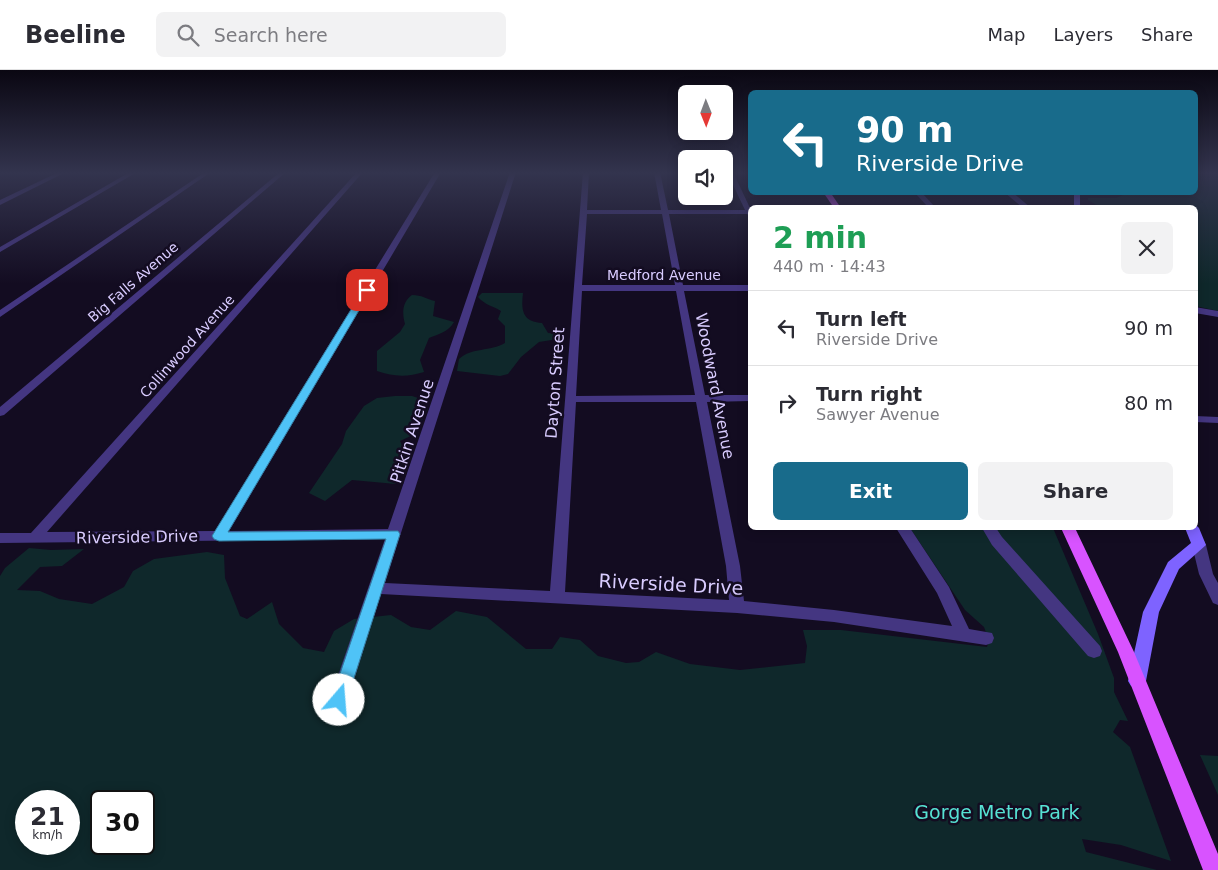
<!DOCTYPE html>
<html lang="en">
<head>
<meta charset="utf-8">
<style>
	:root { --surface:#fff; --page:#f2f2f3; --text:#2b2b33; --muted:#7c7c81; --line:#e1e1e2; --accent:#186b8b }
	body { margin:0; font-family:"DejaVu Sans",sans-serif; background:var(--page); color:var(--text); height:100vh; display:flex; flex-direction:column; font-size:19px; white-space:nowrap }
	* { box-sizing:border-box; margin:0 }
	p { font-size:16px; color:var(--muted) }
	.icon { flex:none; width:28px; height:28px; fill:none; stroke:currentColor; stroke-width:2; stroke-linecap:round; stroke-linejoin:round }
	.map { position:relative; flex:1; overflow:hidden }
	.side { position:absolute; left:748px; top:135px; width:450px; height:325px; display:flex; flex-direction:column; background:var(--surface); border-radius:8px; box-shadow:0 2px 12px #0003 }
	.side>* { flex:none }
	.guide { position:absolute; left:748px; top:20px; width:450px; height:105px; border-radius:8px; box-shadow:0 2px 12px #0003; background:#186b8b; color:#fff; overflow:hidden }
	.needle { width:32px; rotate:179deg }
	.buttons { position:absolute; left:678px; top:15px; display:grid; gap:10px }
	.buttons a { display:grid; place-items:center; width:55px; height:55px; border-radius:8px; background:var(--surface); box-shadow:0 2px 12px #0003; font-size:25px }
	.speed { position:absolute; left:15px; top:720px; display:flex; gap:10px; font-size:25px; font-weight:700; text-align:center }
	.speed>* { display:grid; place-content:center; width:65px; height:65px; border-radius:50%; background:var(--surface); box-shadow:0 2px 12px #0003; line-height:1 }
	.speed small { font-size:12px; font-weight:400 }
	.speed .limit { border:2px solid #111; border-radius:8px; background:#fff; color:#111 }
	.pin { position:absolute; display:grid; place-items:center; width:42px; height:42px; color:#fff; margin:-21px; border-radius:10px; box-shadow:0 2px 8px #0006 }
	.me { position:absolute; width:55px; margin:-28px; rotate:18deg; stroke-linejoin:round; filter:drop-shadow(0 0 4px #0008) }
	.turn { display:flex; align-items:center; gap:18px; height:105px; padding:0 25px; font-size:22px }
	.turn .icon { width:65px; height:65px; stroke-width:2.5 }
	.turn b { display:block; font-size:35px; line-height:42px }
	.round { display:grid; place-items:center; flex:none; width:52px; height:52px; border-radius:8px; background:var(--page) }
	.summary { display:flex; align-items:center; justify-content:space-between; height:85px; padding:0 25px }
	h1 { font-size:30px; font-weight:800; line-height:38px; color:#1e9e55 }
	.cta { display:flex; gap:10px; margin-top:auto; padding:10px 25px }
	.cta a { flex:1; height:58px; border-radius:8px; background:var(--accent); color:#fff; font-size:20px; font-weight:800; line-height:58px; text-align:center }
	.cta a+a { background:var(--page); color:var(--text) }
	ul { padding:0; list-style:none }
	li { display:flex; align-items:center; gap:15px; height:75px; padding:0 25px; border-top:1px solid var(--line) }
	li div { flex:1 }
	li b { display:block; font-size:19px }
	li em { font-style:normal }
	header { display:flex; align-items:center; gap:30px; box-sizing:border-box; height:70px; padding:0 25px; background:var(--surface); border-bottom:1px solid var(--line) }
	header strong { font-size:24px }
	nav { display:flex; gap:28px; margin-inline-start:auto; font-size:18px }
	.search { width:350px; height:45px; background:var(--page); display:flex; align-items:center; gap:12px; box-sizing:border-box; padding:0 18px; border-radius:8px; color:var(--muted); font-size:19px }
	.map>svg:first-child { display:block }
	.green { fill:#0f282b; fill-rule:evenodd }
	.lines { fill:none; stroke-linecap:round; stroke-linejoin:round }
	.street { fill:#443681; fill-rule:evenodd }
	.secondary { fill:#7e63ff; fill-rule:evenodd }
	.primary { fill:#d853ff; fill-rule:evenodd }
	.route { fill:#4fc3f7; stroke:#337fa1 }
	.labels { text-anchor:middle; dominant-baseline:central; stroke-width:5; stroke-linejoin:round; paint-order:stroke }
	.far-street-label { font-size:14px; fill:#d9ccff; stroke:#130c21 }
	.street-label { font-size:16px; fill:#d9ccff; stroke:#130c21 }
	.near-street-label { font-size:19px; fill:#d9ccff; stroke:#130c21 }
	.near-park-label { font-size:19px; fill:#56e1d3; stroke:#130c21 }
</style>
</head>
<body>
<header>
<strong>Beeline</strong>
<div class="search"><svg class="icon" aria-label="search" viewBox="0 0 24 24"><circle cx="10" cy="10" r="6"/><path d="M15 15l6 6"/></svg>Search here</div>
<nav><a>Map</a><a>Layers</a><a>Share</a></nav>
</header>
<div class="map">
<svg width="1218" height="800" viewBox="0 0 1218 800">
	<rect width="100%" height="100%" fill="#130c21"/>
	<path class="green" d="M1195,102H1218V241L1195,236V138L1100,137L1088,130V128H1116L1128,123L1195,122Z
		M482,223H523C521,240 522,252 542,253L548,263L564,264V268L539,272L521,287L508,304L500,306L457,301L459,289C472,277 490,282 505,273V256L498,249L501,241C493,236 485,235 478,227Z
		M412,225C422,225 426,229 435,231L433,246L454,252C448,262 439,264 429,268L420,290L424,302C408,307 394,307 377,301V281L400,262L405,254C402,243 402,232 412,225Z
		M395,326H412L427,331L428,339L415,364L400,371L408,387L396,414L352,410L325,431L309,423L342,374L346,361L364,336L377,328Z
		M910,458H1053L1098,564L1114,608V622L1128,651L1120,650L1113,662L1130,677L1171,791L1121,775L1082,769L1086,782L1157,800H0V506L5,498L29,478L51,480L84,479L62,496L40,497L17,520L40,521L59,529L92,534L124,517L133,501L154,489L207,482L224,485L225,508L240,546L247,549L272,532L279,554L303,578L324,582L334,561L354,549L391,545L411,557L430,560L456,541L487,547L526,579H552L560,567L580,570L598,586L626,593L639,592L656,582L690,594L740,600L805,593L807,576L803,560H841L987,577L989,571L984,557L965,540ZM26,731H69V774H26ZM101,731H144V774H101Z
		M1200,685L1218,686V725Z"/>
	<g class="lines">
		<path class="street" d="M59,102H66L0,135V130Z
			M130,102H137L0,182V177Z
			M205,102H211L0,247V240Z
			M280,102H286L4,345L0,346V337Z
			M357,102H363L47,462L215,461L435,102H441L229,461L388,459L510,102H516L385,513L550,521L583,102H589L587,140H661L654,102H660L668,140H745L727,102H733L750,138V146L747,144H669L683,215H750V221H684L705,325H750V331L707,332L740,496L744,531L834,540L952,556L937,523L896,458H910L949,517L969,559L992,563L994,568L992,573L986,575L834,552L737,543L381,524L348,629L345,635L339,637L333,635L330,629L385,469L0,473V463H31ZM587,144H662L675,215H582ZM582,221H676L695,325L576,326ZM576,332H696L726,496L729,530L565,522Z
			M914,122H921L936,138H929Z
			M1004,122H1012L1031,138H1023Z
			M1195,237L1218,241V247L1195,243Z
			M1195,346L1218,347V353L1195,352Z
			M982,458H996L1002,467L1100,576L1102,581L1100,586L1094,588L1088,586L992,475Z
			M1199,470L1204,471L1206,475L1213,504L1218,513V535L1213,533L1199,504L1192,475L1194,471Z"/>
		<path class="secondary" d="M1074,122H1080V138H1074Z
			M1195,454L1199,458L1206,475L1179,499L1159,542L1146,611L1143,616L1137,619L1131,616L1128,611L1143,542L1168,492L1191,473L1185,458H1195Z"/>
		<path class="primary" d="M823,122H830L841,138H834Z
			M1061,458H1075L1134,582L1218,784V800H1203L1118,582Z"/>
	</g>
	<linearGradient id="sky" x2="0" y2="1"><stop stop-color="#0a0712"/><stop offset="0.48" stop-color="#33344e"/><stop offset="1" stop-color="#33344e" stop-opacity="0"/></linearGradient>
	<rect width="1218" height="214" fill="url(#sky)"/>
	<path class="route" d="M367,217L371,220L228,462L398,461L400,464L347,630L345,635L339,637L334,635L331,630L386,469L219,471L214,469L212,466L363,220Z"/>
	<g class="labels">
		<g class="far-street-label">
			<text x="664" y="205">Medford Avenue</text>
			<text transform="translate(133 212) rotate(-41)">Big Falls Avenue</text>
			<text transform="translate(187 276) rotate(-48)">Collinwood Avenue</text>
		</g>
		<g class="street-label">
			<text transform="translate(555 313) rotate(-86)">Dayton Street</text>
			<text transform="translate(715 316) rotate(79)">Woodward Avenue</text>
			<text transform="translate(412 361) rotate(-72)">Pitkin Avenue</text>
			<text transform="translate(137 467) rotate(-1)">Riverside Drive</text>
		</g>
		<g class="near-street-label">
			<text transform="translate(671 514) rotate(3)">Riverside Drive</text>
		</g>
		<g class="near-park-label">
			<text x="997" y="742">Gorge Metro Park</text>
		</g>
	</g>
</svg>
<div class="buttons">
<a><svg class="needle" viewBox="-14 -14 28 28"><path d="M0-13l5 13h-10z" fill="#e53935"/><path d="M0 13l5-13h-10z" fill="#7c7c81"/></svg></a>
<a><svg class="icon" aria-label="sound" viewBox="0 0 24 24"><path d="M4 9h4l5-4v14l-5-4H4zM17 9q2 3 0 6"/></svg></a>
</div>
<div class="speed"><div>21<small>km/h</small></div><div class="limit">30</div></div>
<div class="pin" style="left:367px;top:220px;background:#d93025"><svg class="icon" aria-label="arrive" viewBox="0 0 24 24"><path d="M6 21V4h12l-3 4 3 4H6"/></svg></div>
<svg class="me" style="left:339px;top:630px" viewBox="-20 -20 40 40"><circle r="19" fill="#fff"/><path d="M0-13L10 11 0 6-10 11z" fill="#4fc3f7"/></svg>
<div class="guide">
<div class="turn"><svg class="icon" aria-label="left" viewBox="0 0 24 24"><path d="M17 20v-9H6M10 6l-5 5 5 5"/></svg><div><b>90 m</b>Riverside Drive</div></div>
</div>
<section class="side">
<div class="summary"><div><h1>2 min</h1><p>440 m · 14:43</p></div><a class="round"><svg class="icon" aria-label="close" viewBox="0 0 24 24"><path d="M6 6l12 12M18 6L6 18"/></svg></a></div>
<ul>
<li><svg class="icon" aria-label="left" viewBox="0 0 24 24"><path d="M17 20v-9H6M10 6l-5 5 5 5"/></svg><div><b>Turn left</b><p>Riverside Drive</p></div><em>90 m</em></li>
<li><svg class="icon" aria-label="right" viewBox="0 0 24 24"><path d="M7 20v-9h11M14 6l5 5-5 5"/></svg><div><b>Turn right</b><p>Sawyer Avenue</p></div><em>80 m</em></li>
</ul>
<div class="cta"><a>Exit</a><a>Share</a></div>
</section>
</div>
</body>
</html>
